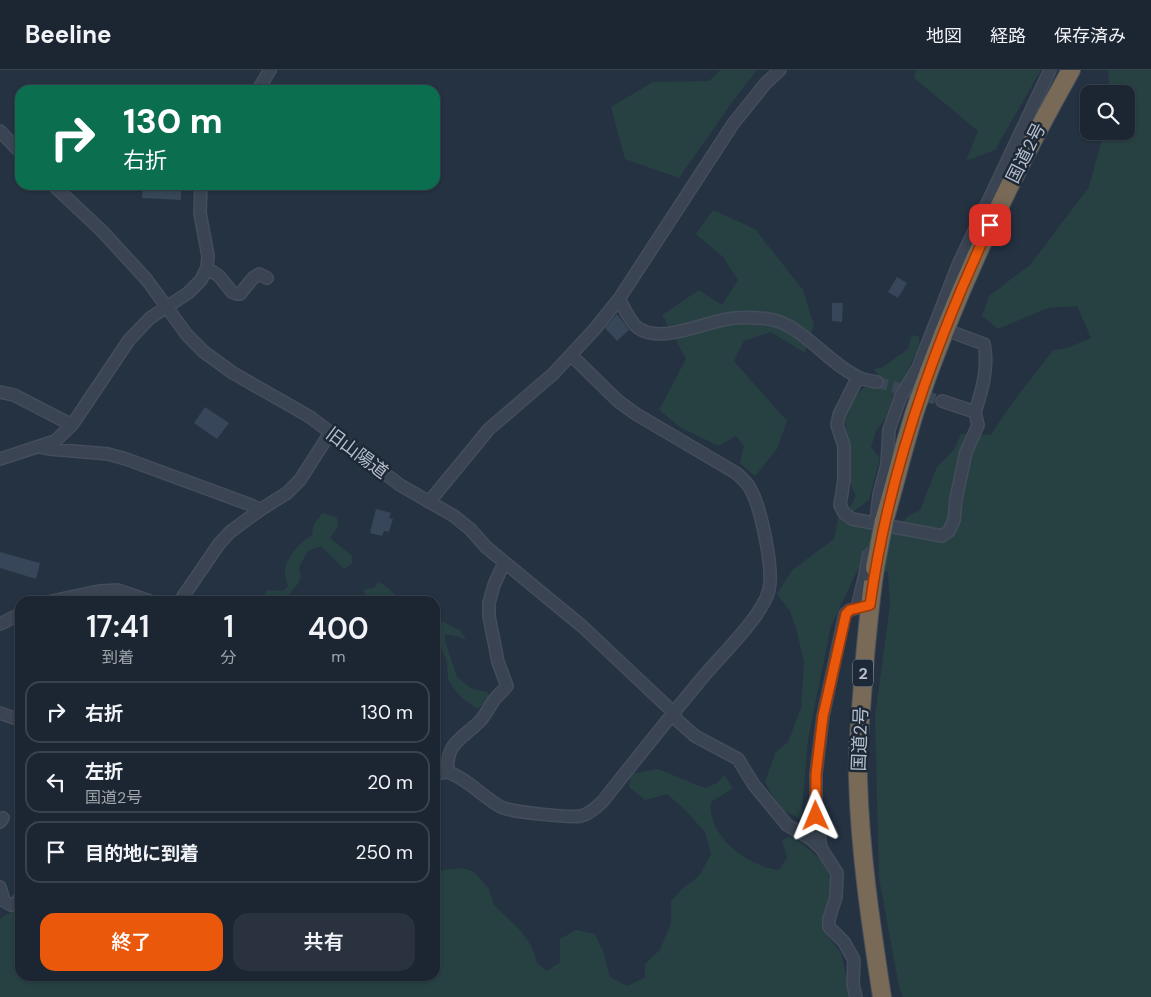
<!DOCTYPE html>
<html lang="ja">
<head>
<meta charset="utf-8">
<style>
	:root { --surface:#1c2632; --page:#29323e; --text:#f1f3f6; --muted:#a0a5ac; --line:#3a434d; --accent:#ea580c }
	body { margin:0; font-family:"DM Sans","Noto Sans JP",sans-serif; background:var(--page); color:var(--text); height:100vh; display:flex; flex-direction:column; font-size:19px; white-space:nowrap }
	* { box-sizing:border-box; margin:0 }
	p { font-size:16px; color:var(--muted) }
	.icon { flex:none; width:28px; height:28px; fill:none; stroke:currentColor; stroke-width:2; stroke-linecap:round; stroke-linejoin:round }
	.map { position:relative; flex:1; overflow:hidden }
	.drawer { position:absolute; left:15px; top:526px; width:425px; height:385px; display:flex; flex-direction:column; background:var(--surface); border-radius:15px; box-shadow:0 1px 4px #0004,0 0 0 1px var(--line) }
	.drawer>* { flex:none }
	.hud { position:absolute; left:15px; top:15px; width:425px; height:105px; border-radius:15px; box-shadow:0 1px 4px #0004,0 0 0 1px var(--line); background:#0b6e4f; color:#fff; overflow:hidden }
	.buttons { position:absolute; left:1080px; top:15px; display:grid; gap:10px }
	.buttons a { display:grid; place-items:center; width:55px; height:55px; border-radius:10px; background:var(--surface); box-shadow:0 1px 4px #0004,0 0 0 1px var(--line); font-size:25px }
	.pin { position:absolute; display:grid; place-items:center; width:42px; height:42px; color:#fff; margin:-21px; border-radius:10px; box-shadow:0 2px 8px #0006 }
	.me { position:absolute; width:55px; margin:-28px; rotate:359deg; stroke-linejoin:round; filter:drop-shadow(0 0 4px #0008) }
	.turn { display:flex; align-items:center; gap:18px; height:105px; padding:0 25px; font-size:22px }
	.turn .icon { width:65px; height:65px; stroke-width:2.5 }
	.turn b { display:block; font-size:35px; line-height:42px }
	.eta { display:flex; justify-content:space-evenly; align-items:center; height:85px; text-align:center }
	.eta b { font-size:30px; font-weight:600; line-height:35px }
	.button { display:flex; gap:10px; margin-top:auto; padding:10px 25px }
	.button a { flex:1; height:58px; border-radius:15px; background:var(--accent); color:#fff; font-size:20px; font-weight:600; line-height:58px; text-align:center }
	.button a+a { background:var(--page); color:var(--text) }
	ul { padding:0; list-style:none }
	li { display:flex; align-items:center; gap:15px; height:62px; margin:0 10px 8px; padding:0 15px; border:2px solid var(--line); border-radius:15px }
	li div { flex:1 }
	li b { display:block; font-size:19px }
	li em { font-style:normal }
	header { display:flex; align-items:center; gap:30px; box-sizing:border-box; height:70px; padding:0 25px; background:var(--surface); border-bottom:1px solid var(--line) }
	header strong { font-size:24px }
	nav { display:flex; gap:28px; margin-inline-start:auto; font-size:18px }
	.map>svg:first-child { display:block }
	.green { fill:#274143 }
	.building { fill:#374658 }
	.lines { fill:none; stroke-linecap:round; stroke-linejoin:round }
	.minor-tunnel { stroke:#3b4757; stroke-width:11; stroke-dasharray:11 5.5; stroke-linecap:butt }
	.minor-casing { stroke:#444d5b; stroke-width:14 }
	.highway-casing { stroke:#454f5c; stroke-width:20 }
	.minor { stroke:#3a4452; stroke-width:11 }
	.highway { stroke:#786a57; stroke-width:18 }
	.minor-bridge-casing { stroke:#444d5b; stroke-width:14; stroke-linecap:butt }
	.highway-bridge-casing { stroke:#454f5c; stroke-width:20; stroke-linecap:butt }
	.minor-bridge { stroke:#3a4452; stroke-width:11 }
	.highway-bridge { stroke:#786a57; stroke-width:18 }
	.route-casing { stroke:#983908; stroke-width:12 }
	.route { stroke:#ea580c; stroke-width:9 }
	.labels { text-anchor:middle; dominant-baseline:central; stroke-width:5; stroke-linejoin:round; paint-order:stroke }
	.shield { fill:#1e2937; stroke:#89929f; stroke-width:1 }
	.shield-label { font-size:16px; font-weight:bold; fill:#b7bfcc }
	.street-label { font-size:18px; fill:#b7bfcc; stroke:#1e2937 }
</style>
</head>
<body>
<header>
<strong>Beeline</strong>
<nav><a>地図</a><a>経路</a><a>保存済み</a></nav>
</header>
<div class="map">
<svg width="1151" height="927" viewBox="0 0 1151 927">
	<rect width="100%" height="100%" fill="#253242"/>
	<path class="green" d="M720,0H757L733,31L679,108L625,89L611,37L653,12L709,11Z
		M916,0H1041L995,80L966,91L978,61L914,8Z
		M1108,0H1151V927H903L899,917L879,808L875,646L890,535L888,502L858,499L831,556L808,669L801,749L780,739L765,712L775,683L788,672L801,638L804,593L797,562L790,541L777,524L792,500L834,469L838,449L849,439L856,426L849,411L847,397L850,380L845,350L855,327L864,317L877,316L880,307L874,299L883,297L908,279L912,265L919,267V277L906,305L893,326L886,347L876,361L871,377L880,388L869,430L855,440L850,450L864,457L894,464L908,446L920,440L937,397L953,381L961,364L991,365C1009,335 1032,308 1053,280L1067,278L1091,268L1077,236L1048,238L998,259L982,246L989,226L1030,195L1089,117L1104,61H1126V24H1110Z
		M713,140L755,159L803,220L814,255L805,283L771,262L744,271L734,291L787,351L777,379L755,406L740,393L744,376L736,366L719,376L681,358L659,340L686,289L662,245L699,220L722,235L738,210L723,187L696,164Z
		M322,443L337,447L338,456L330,468L352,486V494L344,499L321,476L308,481L299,497L301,508L297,515L291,521L287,531H263L262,529L267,520L283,521L288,516C287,512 285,507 285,504C284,489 300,472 312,465L313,456Z
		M378,512L384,515L403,531H370L363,521L368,518H374Z
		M435,548L460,560L466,570L456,566L445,564V571L457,607L472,619L488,622L489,629L478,639L463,629L455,620L448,609L447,591L435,566Z
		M658,699L705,718L717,713L724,705L733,718L711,732C707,760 736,786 760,795C766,798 773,799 779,800L787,788L782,770L790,766C813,781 838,798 830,830C828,835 825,839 824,844C823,849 823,855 823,860L841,883L851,927H0V849L20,836V906H435V801L462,798L474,802L489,819L494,835L520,860L532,877L537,893L547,901L560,892V869L576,860L595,864L603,881L610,907L627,916L645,908V894L659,881L671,854V831L682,819L699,806L711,784L705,762L685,740L667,724L645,730L629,717L631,704Z"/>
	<path class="building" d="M143,115L181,116V130L142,128Z
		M897,207L907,213L898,228L888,222Z
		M832,233H843L842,252L832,251Z
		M617,244L629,260L617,271L605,258Z
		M205,337L229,353L217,369L194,353Z
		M376,439L391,443L389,448L393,449L389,462L384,461L382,466L370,463Z
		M0,482L40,493L36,509L0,498Z"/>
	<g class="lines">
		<path class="minor-tunnel" d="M877,312L942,331"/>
		<defs>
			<path id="minor" d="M258,20L270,0
				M0,61L20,82
				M53,115L102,161L147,210L187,265L204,282L233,303L310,347L400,415L454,446L470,459L486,477L583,557L673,642L677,650L695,666L738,689L754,715L787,755L811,769L821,778L837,803L836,827L829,849V857L844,872L854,890L853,914L856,927
				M207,198L219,206L232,222L237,224H240L253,208L259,204L267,208
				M619,229C624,238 630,252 638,258C663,275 707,250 735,248C746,247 759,248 769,249C800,253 829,294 858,307C864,310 871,311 877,312
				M858,307L839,345L837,355L844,376V410L840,435L844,443L852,449L942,466L949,461L954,450L956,429L966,382L978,355L975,342
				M0,322L14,325L72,355
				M942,331L975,342C982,321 989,296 984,274L946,260
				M40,377L49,379L108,384L126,389L251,435L260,440
				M0,389L55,371L72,355L129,270L150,248L188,223L201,210L207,198L208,186L200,143L201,115
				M429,432L489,359L553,304L594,260L619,229L733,54L765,14L780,0
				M876,451L879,425L887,394L889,360L901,326L918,298L958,195L1050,0
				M52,531L99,521L118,520L150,531
				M180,531L219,474L230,462L260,440L287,423L300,410L330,363
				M857,538L865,505
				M0,554L20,544
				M0,643L20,650
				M448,702C445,672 464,668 481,650C486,644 490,636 494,630C498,625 503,621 507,616L498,592L489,546V533L494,515L504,493
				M435,704C439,704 443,702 446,702C460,703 487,730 501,737C511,742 570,748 581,746C589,744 597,737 603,731C636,689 669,648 703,607C721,585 762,547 769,520C774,499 761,439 751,420C748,413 742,408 736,403L636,344L618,331L571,285
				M0,752L3,748
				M821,778L816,745V704L823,646L845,544L850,540L869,535
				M0,817L4,831L11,835H15L20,827"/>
			<path id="highway" d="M884,451C895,414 904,375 916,338C956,221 1010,108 1071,0
				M875,498C869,540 865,583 862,626C860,653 857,681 858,709C860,782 871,855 882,927"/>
		</defs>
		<use href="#minor" class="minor-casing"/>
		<use href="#highway" class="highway-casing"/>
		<use href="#minor" class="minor"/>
		<use href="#highway" class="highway"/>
		<defs>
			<path id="minor-bridge" d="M865,505L869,482"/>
			<path id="highway-bridge" d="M875,498L884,451"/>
		</defs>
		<use href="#minor-bridge" class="minor-bridge-casing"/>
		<use href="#highway-bridge" class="highway-bridge-casing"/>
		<use href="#minor-bridge" class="minor-bridge"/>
		<use href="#highway-bridge" class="highway-bridge"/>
	</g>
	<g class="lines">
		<defs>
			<path id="route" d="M816,746V704L823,646L846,544L850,540L870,535C888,403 934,275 990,155"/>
		</defs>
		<use href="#route" class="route-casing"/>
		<use href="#route" class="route"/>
	</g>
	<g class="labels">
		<rect class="shield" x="853" y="589.5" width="20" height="27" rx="4"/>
		<g class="shield-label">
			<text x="863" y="603">2</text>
		</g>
		<g class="street-label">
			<text transform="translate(1026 83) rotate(-63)">国道2号</text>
			<text transform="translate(357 383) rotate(37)">旧山陽道</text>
			<text transform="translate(860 669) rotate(-88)">国道2号</text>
		</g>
	</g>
</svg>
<div class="buttons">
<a><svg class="icon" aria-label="search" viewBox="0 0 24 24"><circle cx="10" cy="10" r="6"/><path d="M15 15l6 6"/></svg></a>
</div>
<div class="pin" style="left:990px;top:155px;background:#d93025"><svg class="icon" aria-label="arrive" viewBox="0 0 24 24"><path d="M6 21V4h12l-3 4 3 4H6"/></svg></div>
<svg class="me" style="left:816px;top:746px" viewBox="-20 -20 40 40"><path d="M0-17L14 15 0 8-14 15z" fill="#ea580c" stroke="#fff" stroke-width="4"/></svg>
<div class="hud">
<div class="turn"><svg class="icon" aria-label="right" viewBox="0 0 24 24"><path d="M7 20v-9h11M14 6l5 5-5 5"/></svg><div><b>130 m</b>右折</div></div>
</div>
<section class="drawer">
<div class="eta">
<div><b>17:41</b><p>到着</p></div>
<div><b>1</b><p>分</p></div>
<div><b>400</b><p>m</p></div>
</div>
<ul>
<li><svg class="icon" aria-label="right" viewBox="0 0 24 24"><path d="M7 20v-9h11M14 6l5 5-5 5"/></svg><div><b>右折</b></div><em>130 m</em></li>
<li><svg class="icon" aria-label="left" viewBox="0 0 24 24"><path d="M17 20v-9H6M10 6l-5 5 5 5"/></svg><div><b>左折</b><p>国道2号</p></div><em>20 m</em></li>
<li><svg class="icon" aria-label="arrive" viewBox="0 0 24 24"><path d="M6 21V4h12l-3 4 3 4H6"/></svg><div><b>目的地に到着</b></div><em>250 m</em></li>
</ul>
<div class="button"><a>終了</a><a>共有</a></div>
</section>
</div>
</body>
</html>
